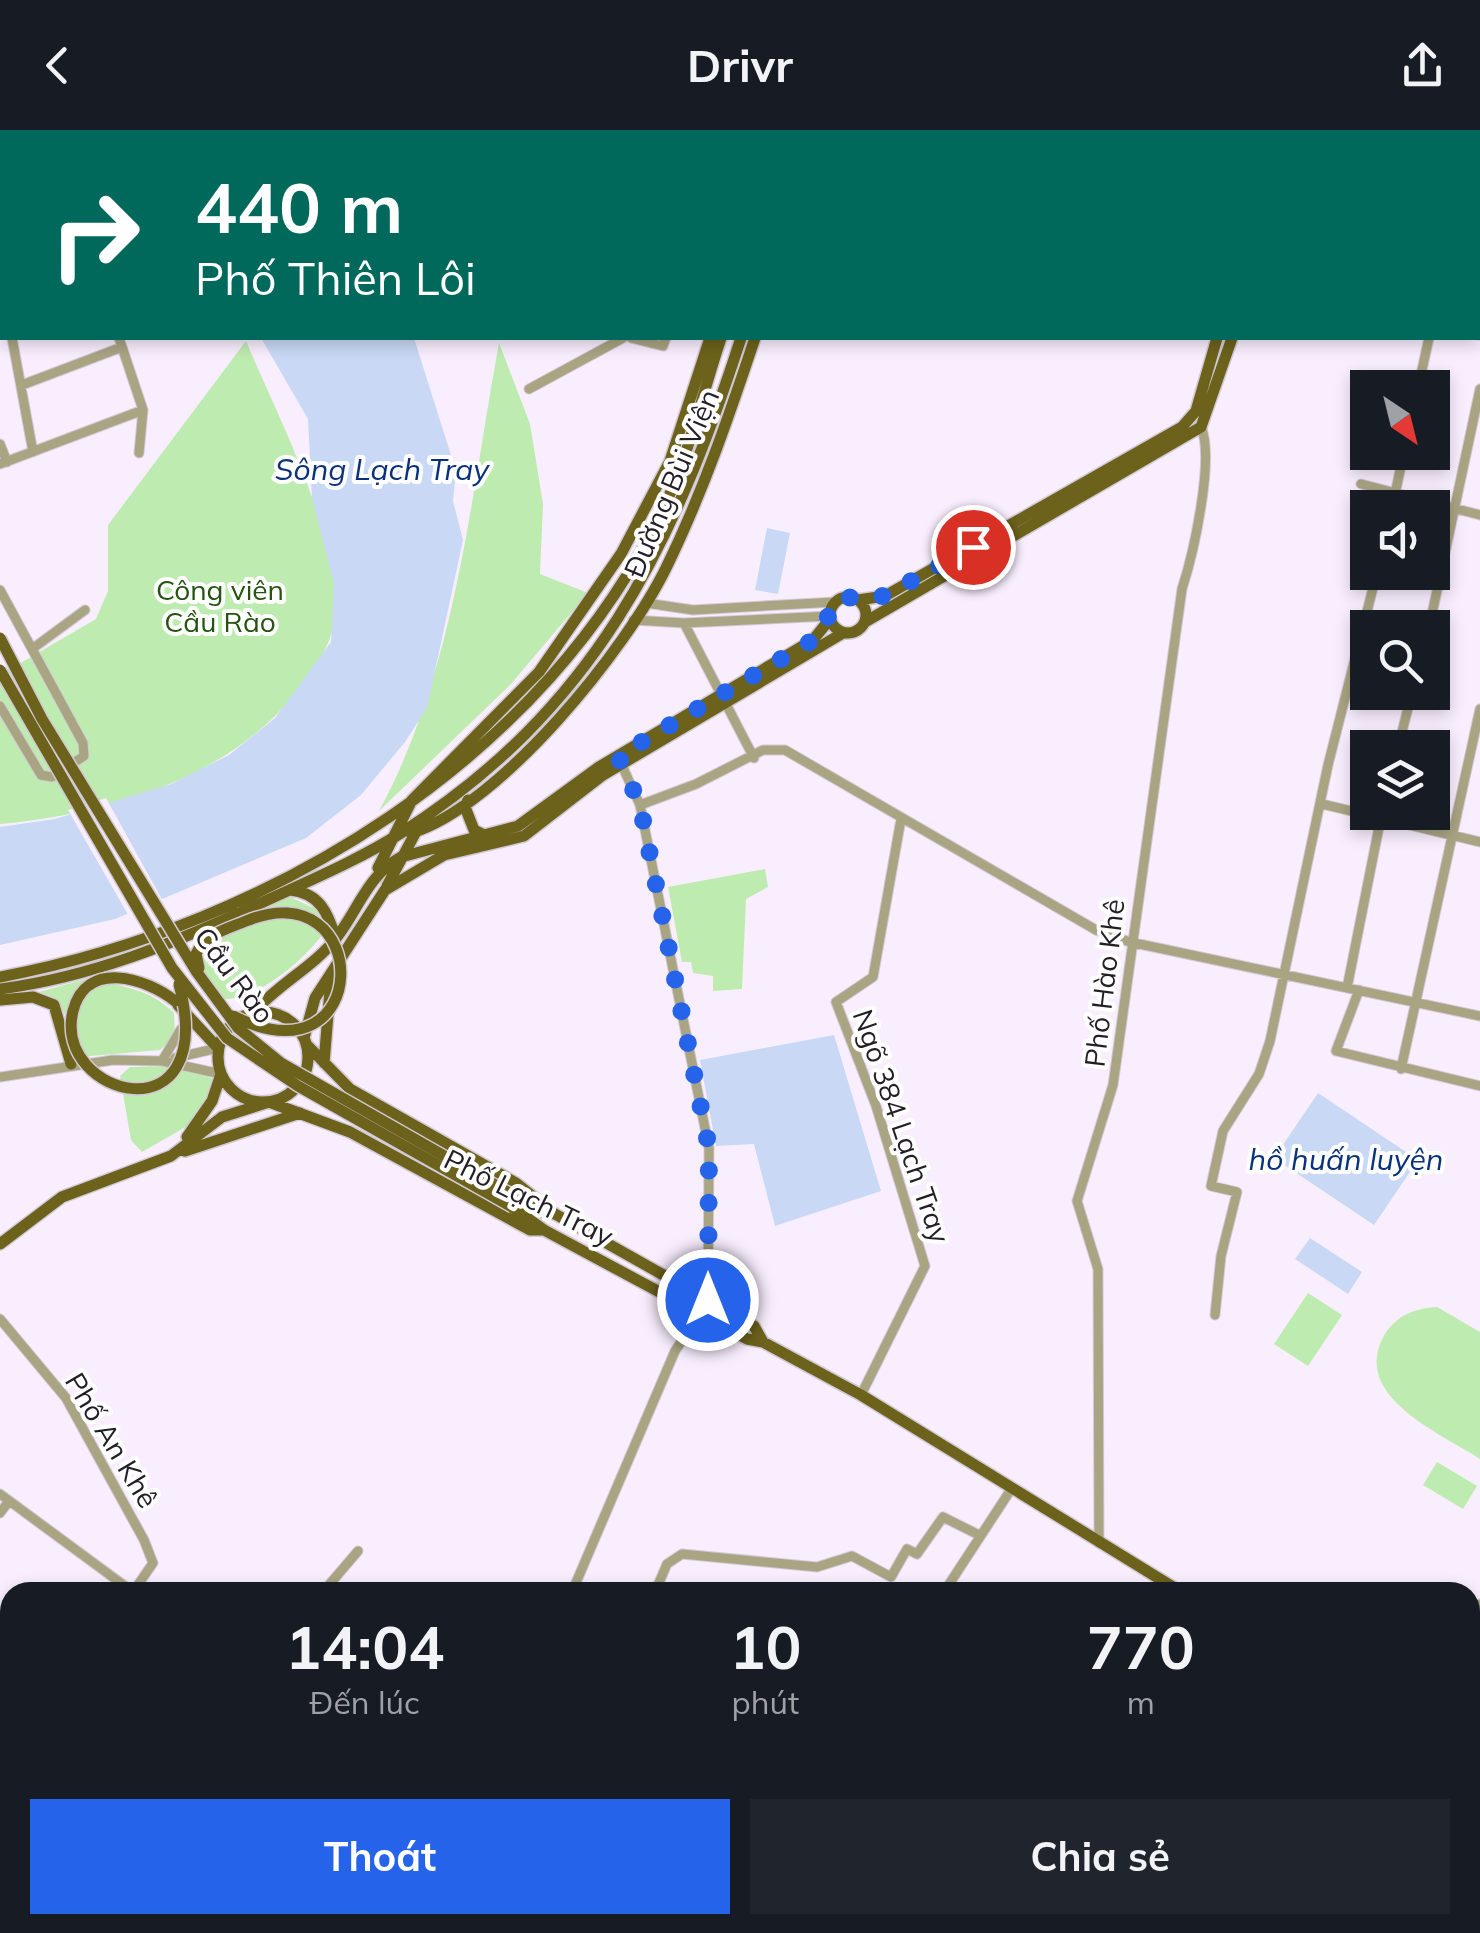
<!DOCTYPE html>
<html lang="vi">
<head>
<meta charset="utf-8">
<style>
	:root { --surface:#171b24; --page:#20242c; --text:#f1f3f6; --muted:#9ea1a6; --accent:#2563eb }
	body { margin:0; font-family:Mulish,sans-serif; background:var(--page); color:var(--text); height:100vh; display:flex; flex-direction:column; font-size:38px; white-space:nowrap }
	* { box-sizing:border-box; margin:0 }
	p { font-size:32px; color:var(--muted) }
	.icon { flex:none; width:55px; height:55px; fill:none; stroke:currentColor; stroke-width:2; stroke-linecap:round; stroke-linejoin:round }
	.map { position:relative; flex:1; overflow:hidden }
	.sheet { position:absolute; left:0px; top:1452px; width:1480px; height:352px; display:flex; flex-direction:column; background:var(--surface); border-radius:30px 30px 0 0; box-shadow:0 5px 15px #0003 }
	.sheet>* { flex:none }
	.banner { position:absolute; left:0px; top:0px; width:1480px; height:210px; box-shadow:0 5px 15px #0003; background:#00695c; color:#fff; overflow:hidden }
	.needle { width:65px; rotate:145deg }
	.buttons { position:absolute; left:1350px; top:240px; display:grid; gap:20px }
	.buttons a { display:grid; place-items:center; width:100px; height:100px; border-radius:0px; background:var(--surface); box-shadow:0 5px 15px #0003; font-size:50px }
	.pin { position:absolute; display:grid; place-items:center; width:85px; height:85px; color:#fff; margin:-42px; border:5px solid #fff; border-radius:50%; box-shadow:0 2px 10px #0007 }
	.me { position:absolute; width:110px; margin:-55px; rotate:0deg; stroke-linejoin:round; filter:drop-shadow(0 0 8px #0008) }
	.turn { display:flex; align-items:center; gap:35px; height:210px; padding:0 30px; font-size:45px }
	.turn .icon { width:130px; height:130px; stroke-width:2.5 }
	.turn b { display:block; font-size:70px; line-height:85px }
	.eta { display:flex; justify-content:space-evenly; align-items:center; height:170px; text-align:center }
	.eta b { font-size:60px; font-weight:700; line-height:70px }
	.cta { display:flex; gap:20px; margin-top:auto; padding:20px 30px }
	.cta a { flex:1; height:115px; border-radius:0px; background:var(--accent); color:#fff; font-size:40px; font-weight:700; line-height:115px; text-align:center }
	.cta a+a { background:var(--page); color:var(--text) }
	header { display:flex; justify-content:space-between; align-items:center; height:130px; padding:0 30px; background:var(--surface); font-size:45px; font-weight:700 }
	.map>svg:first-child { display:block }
	.green { fill:#beebb0 }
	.water { fill:#c9d9f5 }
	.pier { fill:#f9eefe }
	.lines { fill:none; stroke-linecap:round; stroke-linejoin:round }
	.minor-casing { stroke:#d2c9d7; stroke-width:11 }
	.major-casing { stroke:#d2c9d7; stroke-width:14 }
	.minor { stroke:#a9a482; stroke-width:9 }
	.major { stroke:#6c621b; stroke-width:11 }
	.major-bridge-casing { stroke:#d2c9d7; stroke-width:14; stroke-linecap:butt }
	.major-bridge { stroke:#6c621b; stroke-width:11 }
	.route { stroke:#2563eb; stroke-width:18; stroke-dasharray:0 32.4 }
	.labels { text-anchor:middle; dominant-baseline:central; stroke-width:8; stroke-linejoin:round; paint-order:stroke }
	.street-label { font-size:28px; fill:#231e25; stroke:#fff }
	.park-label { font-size:28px; fill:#255411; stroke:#fff }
	.water-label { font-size:30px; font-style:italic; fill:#0a317d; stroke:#fff }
</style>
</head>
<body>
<header><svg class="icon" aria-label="back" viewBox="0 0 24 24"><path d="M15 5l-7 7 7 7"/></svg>Drivr<svg class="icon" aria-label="share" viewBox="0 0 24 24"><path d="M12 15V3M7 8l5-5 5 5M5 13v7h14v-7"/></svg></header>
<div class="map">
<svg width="1480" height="1803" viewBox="0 0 1480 1803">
	<rect width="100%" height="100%" fill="#f9eefe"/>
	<path class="green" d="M246,211C277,285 341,407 335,486C332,513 319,533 303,554C234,647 111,684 0,694V545L96,489L108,461V395Z
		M499,213L530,294L543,374L540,444L588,463L510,555L379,681C456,539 470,370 499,213Z
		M765,739L768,757L746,769L742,859L713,861V846L693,843L691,832H682L668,757Z
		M288,766L318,780L322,805C302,832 255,872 220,869L189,826C196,793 260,779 288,766Z
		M89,848C122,857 149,858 174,883L175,906L160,920L79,927C70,901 68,870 39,862Z
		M171,936L209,946L215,952L196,991L142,1022L131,1010L120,946L130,937Z
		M1308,1163L1342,1185L1308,1236L1274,1214Z
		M1437,1177L1480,1202V1329C1438,1302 1349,1265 1385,1204C1397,1185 1416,1178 1437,1177Z
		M1437,1332L1477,1356L1463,1379L1423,1355Z
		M371,1795H470L463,1803H379Z"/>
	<path class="water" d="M261,208H414L456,341L453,371L463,410L427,578L405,612L361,665L306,708L115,789L0,815V697L55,689L171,654L229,625L275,588L331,512L334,454L312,368L308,289Z
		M767,398L790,403L778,464L755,460Z
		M834,905L881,1061L775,1096L754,1014L716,1016L700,930Z
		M1318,963L1418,1030L1374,1095L1274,1028Z
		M1310,1108L1362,1142L1348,1164L1295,1129Z"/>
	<path class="pier" d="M106,668L164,773L130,788L68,680Z"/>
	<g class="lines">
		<defs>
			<path id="minor" d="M47,0L48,2
				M577,0L580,2
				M687,2V0
				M729,2L730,0
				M0,48L2,47
				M1478,134L1480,135
				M0,150L2,161
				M1478,205H1480
				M12,208L33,322
				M119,208L143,280L139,323
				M631,208L663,216L666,208
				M22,255L122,217
				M1418,258L1429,208
				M529,259L623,208
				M0,314L7,332
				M0,334L143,280
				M1361,354L1480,385
				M1392,378L1404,322
				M0,460L83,613L84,626L52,647L41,645L0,576
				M646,473L693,480L835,472
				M633,490L684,493L830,486
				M684,493L754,628
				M1429,498L1480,259
				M32,519L85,480
				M1398,618L1412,562
				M619,629L640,675L709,1018L708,1170
				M1322,674L1480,712
				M640,675L696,654L763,620H785L1096,800L1130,812L1480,886
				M1347,858L1382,682
				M1359,860L1336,921L1480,956
				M175,928L218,918
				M162,931L181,899
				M1401,939L1480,579
				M0,947L113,930L162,931L221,944
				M1215,1185L1221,1126L1237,1062L1211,1056L1223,1001L1259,944L1270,911L1328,635L1377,442
				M0,1189L66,1268L144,1410L153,1433L133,1462
				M861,1265L925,1136L876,976L836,872L873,847L901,689
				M0,1364L133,1462
				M0,1383L9,1371
				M1099,1413L1098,1139L1077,1071L1113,955L1182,459C1193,425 1215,329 1201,297
				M323,1462L358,1421
				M572,1462L675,1221L700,1183
				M655,1462L667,1434L682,1424L817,1437L852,1426L891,1447L907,1419L917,1424L943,1387L979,1405
				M944,1462L1010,1361
				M1470,1485L1480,1474
				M0,1547L10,1555
				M0,1633L10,1640
				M1470,1731L1480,1717
				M570,1795L580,1803
				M692,1795L702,1803
				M1364,1795L1377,1803
				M543,1803L549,1795
				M740,1803L746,1795
				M1228,1803L1234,1795
				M1416,1803L1422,1795"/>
			<path id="major" d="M775,2L776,0
				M788,2L789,0
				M807,2L808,0
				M823,2L824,0
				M1289,2L1290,0
				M830 485a18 18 0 1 1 36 0a18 18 0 1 1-36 0Z
				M858,470L885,466L1182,297L1196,281L1217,208
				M865,492L1201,297L1232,208
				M468,670L465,677L474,700L486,706
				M411,703C500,676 627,519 667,436C703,362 729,286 755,208
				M378,738L412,670L539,542L621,424L670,331L710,208
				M387,756L418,698
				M290,760C320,763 328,783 336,809
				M0,847C270,796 548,628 666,373C690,320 703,262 721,208
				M0,859C92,847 175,813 259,774C306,752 357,731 401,703C594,580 673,418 741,208
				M0,870L33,867L54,875L71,934
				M178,875L218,918
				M218 927a45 45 0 1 1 90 0a45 45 0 1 1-90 0Z
				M254,882C278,854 314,837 337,807C359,778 368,745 401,727L518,696L599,637L813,510L830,489
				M304,908L315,868L385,760L444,725L524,706L603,645L843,503
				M307,915L350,959L516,1053L555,1084L754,1196L763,1212
				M324,933L331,848
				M269,972L350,1002L530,1100H544L747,1209L763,1212L861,1265L1181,1462
				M187,1007L212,971L221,944
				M185,1021L300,983
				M518,1068L541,1082L555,1084
				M512,1077L544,1100
				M0,1114L62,1067L171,1026L222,987L269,972
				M1470,1639L1480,1645"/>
		</defs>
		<use href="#minor" class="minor-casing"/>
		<use href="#major" class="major-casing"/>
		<use href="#minor" class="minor"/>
		<use href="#major" class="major"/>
		<defs>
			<path id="major-bridge" d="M0,508L42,589L196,841L238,898L281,933L518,1068
				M0,540L172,838L227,908L298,956L512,1077
				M199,838L196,824C205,804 227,799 246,791C373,739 376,957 233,886
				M175,871C146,848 86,829 73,881C52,967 220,1011 179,854"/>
		</defs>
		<use href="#major-bridge" class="major-bridge-casing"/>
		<use href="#major-bridge" class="major-bridge"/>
	</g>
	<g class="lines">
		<path class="route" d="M708,1170L709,1018L640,675L618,626L813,510L840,468L884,466L973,417"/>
	</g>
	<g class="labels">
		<g class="street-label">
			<text transform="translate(671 353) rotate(-67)">Đường Bùi Viện</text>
			<text transform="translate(235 845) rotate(53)">Cầu Rào</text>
			<text transform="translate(1104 853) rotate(-83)">Phố Hào Khê</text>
			<text transform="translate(902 996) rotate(71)">Ngõ 384 Lạch Tray</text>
			<text transform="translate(529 1067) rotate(26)">Phố Lạch Tray</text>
			<text transform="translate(112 1310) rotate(59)">Phố An Khê</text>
		</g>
		<g class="park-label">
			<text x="220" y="459">Công viên<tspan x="220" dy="32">Cầu Rào</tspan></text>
		</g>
		<g class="water-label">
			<text x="382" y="339">Sông Lạch Tray</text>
			<text x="1346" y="1029">hồ huấn luyện</text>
		</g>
	</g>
</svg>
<div class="buttons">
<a><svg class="needle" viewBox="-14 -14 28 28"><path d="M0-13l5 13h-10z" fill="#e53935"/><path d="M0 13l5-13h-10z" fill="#9ea1a6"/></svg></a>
<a><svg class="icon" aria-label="sound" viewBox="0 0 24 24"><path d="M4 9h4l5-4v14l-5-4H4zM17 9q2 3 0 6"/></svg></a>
<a><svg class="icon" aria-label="search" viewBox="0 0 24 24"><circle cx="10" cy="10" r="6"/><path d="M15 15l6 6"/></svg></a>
<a><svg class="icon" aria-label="layers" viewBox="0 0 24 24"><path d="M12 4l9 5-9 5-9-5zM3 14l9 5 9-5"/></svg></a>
</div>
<div class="pin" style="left:973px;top:417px;background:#d93025"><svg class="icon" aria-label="arrive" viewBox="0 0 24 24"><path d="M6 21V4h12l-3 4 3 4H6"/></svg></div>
<svg class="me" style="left:708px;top:1170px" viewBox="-20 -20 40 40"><circle r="17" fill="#2563eb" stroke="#fff" stroke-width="3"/><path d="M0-11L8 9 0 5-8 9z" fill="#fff"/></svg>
<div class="banner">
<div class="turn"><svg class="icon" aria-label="right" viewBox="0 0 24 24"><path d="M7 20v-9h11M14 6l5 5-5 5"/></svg><div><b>440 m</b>Phố Thiên Lôi</div></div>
</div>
<section class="sheet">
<div class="eta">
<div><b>14:04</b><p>Đến lúc</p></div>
<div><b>10</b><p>phút</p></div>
<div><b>770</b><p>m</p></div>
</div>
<div class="cta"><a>Thoát</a><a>Chia sẻ</a></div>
</section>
</div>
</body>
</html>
